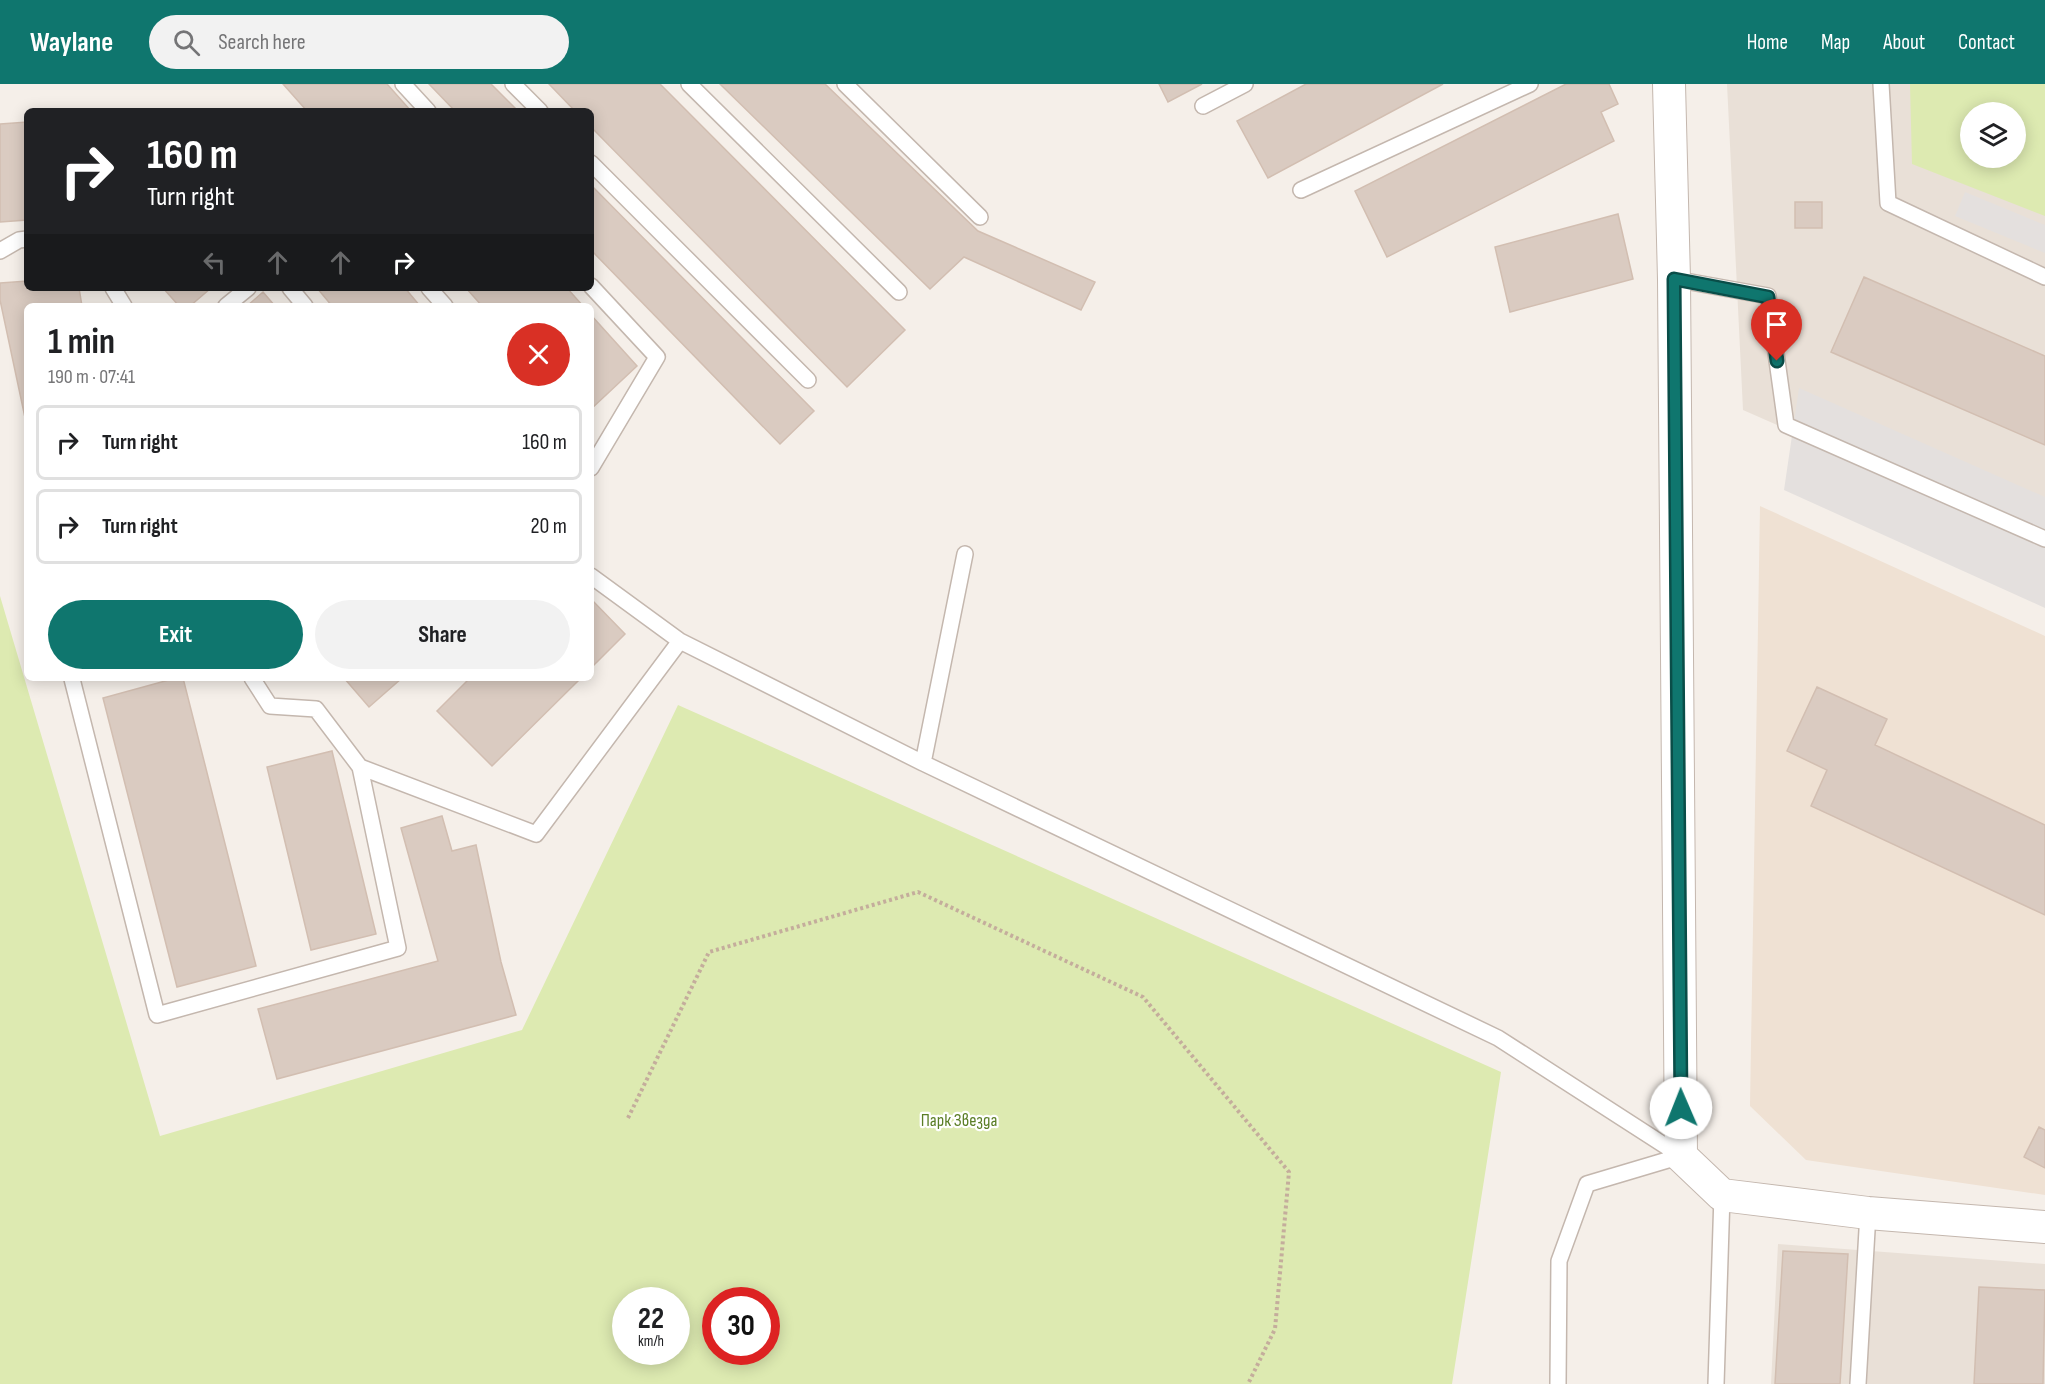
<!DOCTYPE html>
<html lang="en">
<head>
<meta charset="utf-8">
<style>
	:root { --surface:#fff; --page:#f2f2f2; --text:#202124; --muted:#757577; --line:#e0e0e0; --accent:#0f766e }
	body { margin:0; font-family:"Sofia Sans Condensed",sans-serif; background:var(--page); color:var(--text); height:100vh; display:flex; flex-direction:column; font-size:22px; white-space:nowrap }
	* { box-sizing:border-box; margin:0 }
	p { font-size:20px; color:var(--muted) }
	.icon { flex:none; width:33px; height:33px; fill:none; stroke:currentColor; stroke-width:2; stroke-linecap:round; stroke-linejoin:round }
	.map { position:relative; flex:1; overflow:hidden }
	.sheet { position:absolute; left:24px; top:219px; width:570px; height:378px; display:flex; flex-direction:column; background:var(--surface); border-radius:9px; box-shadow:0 3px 15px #0003 }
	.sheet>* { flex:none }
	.guide { position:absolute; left:24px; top:24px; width:570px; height:183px; border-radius:9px; box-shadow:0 3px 15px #0003; background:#202124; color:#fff; overflow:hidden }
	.buttons { position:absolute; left:1960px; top:18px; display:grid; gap:12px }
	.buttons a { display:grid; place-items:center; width:66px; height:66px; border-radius:50%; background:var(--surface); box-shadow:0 3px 15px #0003; font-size:30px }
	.speed { position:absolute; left:612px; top:1203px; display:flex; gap:12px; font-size:30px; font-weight:700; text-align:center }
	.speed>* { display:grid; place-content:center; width:78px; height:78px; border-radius:50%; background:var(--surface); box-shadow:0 3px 15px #0003; line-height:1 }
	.speed small { font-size:15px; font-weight:400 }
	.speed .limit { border:9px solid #d22; background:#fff; color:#111 }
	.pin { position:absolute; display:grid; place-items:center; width:51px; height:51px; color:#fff; margin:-62px -26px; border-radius:50% 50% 50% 0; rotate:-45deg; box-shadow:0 0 6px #0007 }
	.pin .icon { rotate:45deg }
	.me { position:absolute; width:66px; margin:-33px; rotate:359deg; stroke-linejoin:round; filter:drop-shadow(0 0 4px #0008) }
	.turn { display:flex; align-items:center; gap:21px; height:126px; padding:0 24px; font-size:27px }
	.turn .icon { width:78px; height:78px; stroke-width:2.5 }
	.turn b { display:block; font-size:42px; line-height:51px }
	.lanes { display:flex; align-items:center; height:57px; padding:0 24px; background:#0003; justify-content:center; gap:30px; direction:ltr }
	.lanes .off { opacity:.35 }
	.round { display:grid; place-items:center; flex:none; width:63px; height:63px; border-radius:32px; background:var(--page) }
	.overview { display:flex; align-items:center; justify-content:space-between; height:102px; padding:0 24px }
	h1 { font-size:36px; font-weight:700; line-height:45px }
	.button { display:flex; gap:12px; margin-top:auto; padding:12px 24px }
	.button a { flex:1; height:69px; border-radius:36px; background:var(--accent); color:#fff; font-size:24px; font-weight:700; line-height:69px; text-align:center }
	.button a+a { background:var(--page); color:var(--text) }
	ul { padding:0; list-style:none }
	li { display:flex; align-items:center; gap:18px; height:75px; margin:0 12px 9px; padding:0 12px; border:3px solid var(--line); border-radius:9px }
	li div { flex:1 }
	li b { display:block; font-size:22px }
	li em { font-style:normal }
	header { display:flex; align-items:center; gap:36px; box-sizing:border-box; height:84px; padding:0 30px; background:var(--accent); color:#fff }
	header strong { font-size:28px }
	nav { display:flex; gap:33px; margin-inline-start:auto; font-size:21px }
	.search { width:420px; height:54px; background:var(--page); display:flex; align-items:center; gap:15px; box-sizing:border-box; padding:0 21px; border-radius:33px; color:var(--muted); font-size:22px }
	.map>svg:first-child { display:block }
	.residential { fill:#e9e0d7; fill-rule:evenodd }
	.education { fill:#efe1d3 }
	.green { fill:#ddeab1; fill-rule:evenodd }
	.parking { fill:#e4e0de }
	.building { fill:#dacbc1; stroke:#d2beb1; stroke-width:1.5 }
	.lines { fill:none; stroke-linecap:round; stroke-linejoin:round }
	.lane-casing { stroke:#c4b7ae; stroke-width:18 }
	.street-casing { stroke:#c4b7ae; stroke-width:34 }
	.path { stroke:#c4ad9c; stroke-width:4; stroke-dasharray:3 3; stroke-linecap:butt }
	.lane { stroke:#fff; stroke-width:15 }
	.street { stroke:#fff; stroke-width:32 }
	.route-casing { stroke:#0a4d48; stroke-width:15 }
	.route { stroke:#0f766e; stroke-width:10 }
	.labels { text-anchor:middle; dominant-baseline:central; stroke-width:4.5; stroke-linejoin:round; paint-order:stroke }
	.park-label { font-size:18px; fill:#5b7e27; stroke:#fff }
</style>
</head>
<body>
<header>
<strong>Waylane</strong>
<div class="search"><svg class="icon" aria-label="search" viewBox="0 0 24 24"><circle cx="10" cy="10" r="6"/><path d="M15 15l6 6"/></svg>Search here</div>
<nav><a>Home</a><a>Map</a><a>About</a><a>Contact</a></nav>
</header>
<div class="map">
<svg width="2045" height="1300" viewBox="0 0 2045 1300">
	<rect width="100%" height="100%" fill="#f5efe9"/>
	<path class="residential" d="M1727,0H2045V458L1743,326ZM1971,28H2016V74H1971Z
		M1778,1160L2045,1180V1300H1771Z"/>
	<path class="education" d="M1760,422L2045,552V1111L1806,1076L1750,1022Z"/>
	<path class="green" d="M1910,0H2045V132L1912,80ZM1971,28H2016V74H1971Z
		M0,512L160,1052L522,946L678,621L1501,988L1452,1300H0ZM626,1216H676V1268H626ZM716,1216H766V1268H716Z"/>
	<path class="parking" d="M1965,108L2045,141V169L1955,132Z
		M1799,304L2045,413V524L1784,406Z"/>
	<path class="building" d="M283,0H387L411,27H307Z
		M429,0H491L518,27H455Z
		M549,0H660L905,246L847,303L591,43V27H575Z
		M720,0H825L978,147L1095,198L1081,226L964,173L930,205Z
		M1159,0H1202L1168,18Z
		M1306,0H1443L1268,94L1237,37Z
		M1566,0H1609L1618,20L1601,28L1614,57L1387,173L1355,107Z
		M27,38V136L0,138V40Z
		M591,101L814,327L780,360L591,166Z
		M1795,118H1822V144H1795Z
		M1618,130L1633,195L1510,228L1495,163Z
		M1864,193L2045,272V361L1831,268Z
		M27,197V204H79L82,222H27V343L0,216V199Z
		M163,204H211L190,222H179Z
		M317,204H405L420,222H332Z
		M466,204H567L583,222H482Z
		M263,208L275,222H247Z
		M591,231L637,282L591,325Z
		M591,515L625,550L591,584Z
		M176,594H183L256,882L177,903L103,614Z
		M344,594H402L369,623Z
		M470,594H581L492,682L437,627Z
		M1817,603L1887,635L1875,661L2045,741V831L1811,722L1827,686L1787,667Z
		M332,667L376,850L311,866L267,683Z
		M442,732L452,767L476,761L501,878L516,931L277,995L258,925L438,877L401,744Z
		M2039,1043L2045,1046V1084L2024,1073Z
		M1783,1167L1848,1170L1840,1300H1775Z
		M1979,1203L2045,1206L2043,1300H1974Z"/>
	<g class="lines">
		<defs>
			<path id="lane" d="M403,0L428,27
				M513,0L540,27
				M689,0L899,208
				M845,0L980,133
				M1881,0L1888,119L2045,193
				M1203,22L1245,0
				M591,79L808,296
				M1301,106L1530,0
				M0,167L19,156L27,155
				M1674,195L1768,212L1786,341L2045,455
				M591,202L657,273L591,384
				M113,204L124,222
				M290,204L305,222
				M429,204L445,222
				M226,222L248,204
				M965,470L923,679L1498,954L1681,1072
				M680,557L923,679
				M72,595L157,931L398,864L360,683L316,625L270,622L252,594
				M360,683L536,750L680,557L591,492
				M1558,1300L1559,1177L1587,1100L1681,1072
				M1716,1300L1722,1111
				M1858,1300L1868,1129"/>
			<path id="street" d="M1669,0L1674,195L1681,1072L1722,1111L1868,1129L2045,1143"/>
		</defs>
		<use href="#lane" class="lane-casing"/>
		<use href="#street" class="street-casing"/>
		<path class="path" d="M628,1034L709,868L918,808L1143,913L1289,1088L1275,1245L1248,1300"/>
		<use href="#lane" class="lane"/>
		<use href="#street" class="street"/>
	</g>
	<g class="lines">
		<defs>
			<path id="route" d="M1681,1024L1674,195L1768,213L1777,277"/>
		</defs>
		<use href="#route" class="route-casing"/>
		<use href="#route" class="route"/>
	</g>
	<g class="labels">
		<g class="park-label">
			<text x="959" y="1036">Парк Звезда</text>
		</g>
	</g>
</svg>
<div class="buttons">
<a><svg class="icon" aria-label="layers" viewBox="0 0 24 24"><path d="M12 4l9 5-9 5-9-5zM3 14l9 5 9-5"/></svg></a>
</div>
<div class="speed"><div>22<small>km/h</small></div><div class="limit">30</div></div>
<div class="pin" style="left:1777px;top:277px;background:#d93025"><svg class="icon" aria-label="arrive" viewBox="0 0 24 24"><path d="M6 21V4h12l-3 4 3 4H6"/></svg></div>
<svg class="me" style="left:1681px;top:1024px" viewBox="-20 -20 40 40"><circle r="19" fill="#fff"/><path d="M0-13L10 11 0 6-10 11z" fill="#0f766e"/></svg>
<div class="guide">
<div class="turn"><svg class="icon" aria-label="right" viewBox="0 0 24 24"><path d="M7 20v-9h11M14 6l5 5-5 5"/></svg><div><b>160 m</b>Turn right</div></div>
<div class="lanes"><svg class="icon off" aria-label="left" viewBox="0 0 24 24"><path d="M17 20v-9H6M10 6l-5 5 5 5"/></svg><svg class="icon off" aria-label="ahead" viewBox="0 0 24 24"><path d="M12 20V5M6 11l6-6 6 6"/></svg><svg class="icon off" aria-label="ahead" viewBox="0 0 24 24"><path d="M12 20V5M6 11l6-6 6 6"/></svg><svg class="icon" aria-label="right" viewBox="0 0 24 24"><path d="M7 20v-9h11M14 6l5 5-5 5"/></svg></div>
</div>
<section class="sheet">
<div class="overview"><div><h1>1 min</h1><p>190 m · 07:41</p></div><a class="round" style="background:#d93025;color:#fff"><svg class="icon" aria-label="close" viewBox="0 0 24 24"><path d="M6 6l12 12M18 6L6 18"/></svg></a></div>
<ul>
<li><svg class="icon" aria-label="right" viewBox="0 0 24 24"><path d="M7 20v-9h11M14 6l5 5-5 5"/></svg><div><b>Turn right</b></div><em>160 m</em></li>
<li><svg class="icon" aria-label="right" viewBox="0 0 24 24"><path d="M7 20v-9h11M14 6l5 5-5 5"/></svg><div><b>Turn right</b></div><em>20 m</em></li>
</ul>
<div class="button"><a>Exit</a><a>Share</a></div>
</section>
</div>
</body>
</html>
